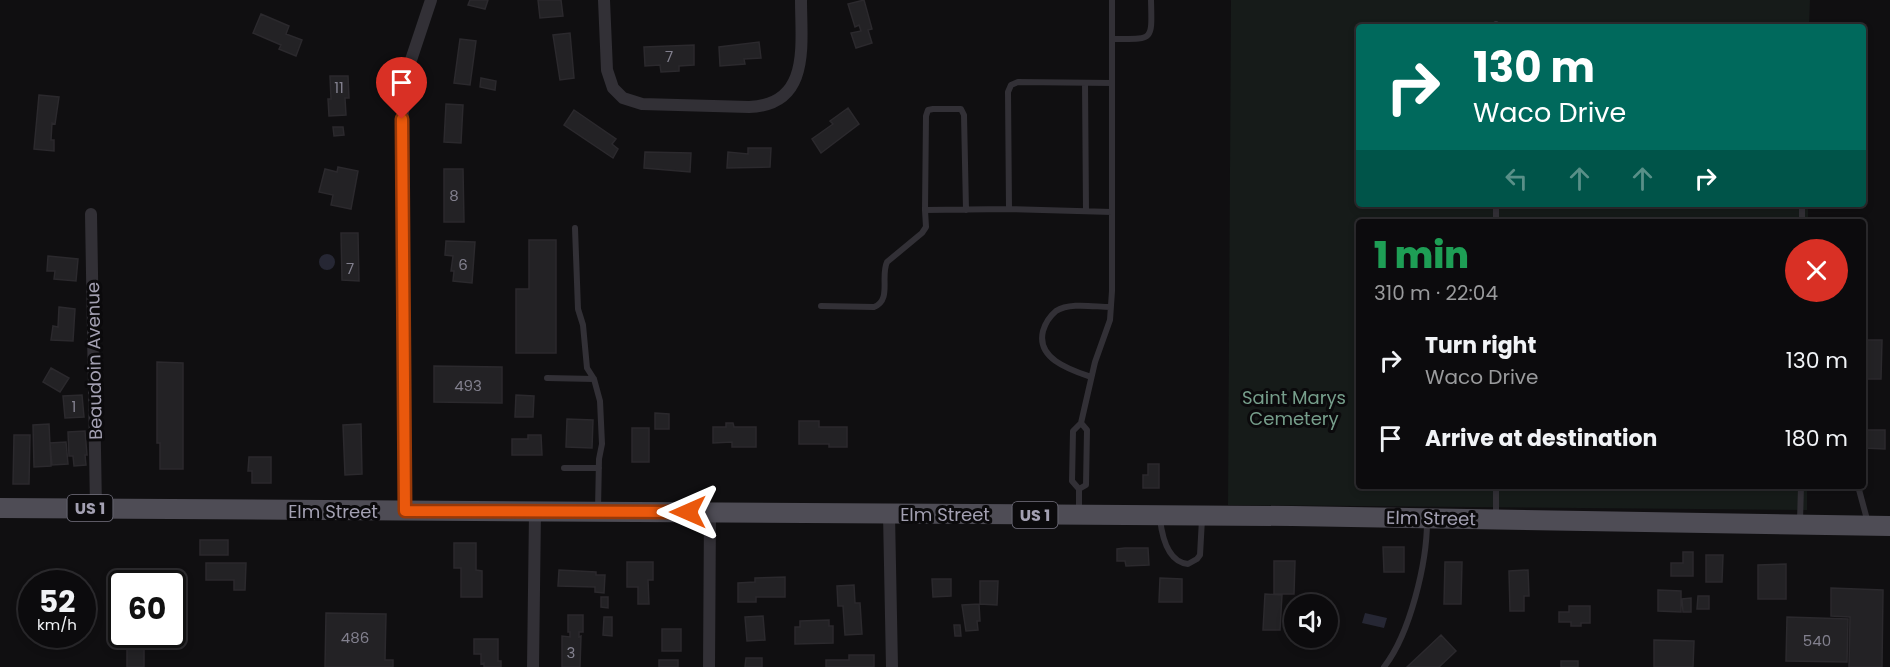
<!DOCTYPE html>
<html lang="en">
<head>
<meta charset="utf-8">
<style>
	:root { --surface:#0c0b0d; --page:#151416; --text:#f1f3f6; --muted:#9a9b9d; --line:#2c2b2e }
	body { margin:0; font-family:Poppins,sans-serif; background:var(--page); color:var(--text); height:100vh; display:flex; flex-direction:column; font-size:22px; white-space:nowrap }
	* { box-sizing:border-box; margin:0 }
	p { font-size:20px; color:var(--muted) }
	.icon { flex:none; width:33px; height:33px; fill:none; stroke:currentColor; stroke-width:2; stroke-linecap:round; stroke-linejoin:round }
	.map { position:relative; flex:1; overflow:hidden }
	.side { position:absolute; left:1356px; top:219px; width:510px; height:270px; display:flex; flex-direction:column; background:var(--surface); border-radius:6px; box-shadow:0 3px 9px #0003,0 0 0 2px var(--line) }
	.side>* { flex:none }
	.top-card { position:absolute; left:1356px; top:24px; width:510px; height:183px; border-radius:6px; box-shadow:0 3px 9px #0003,0 0 0 2px var(--line); background:#00695c; color:#fff; overflow:hidden }
	.buttons { position:absolute; left:1284px; top:594px; display:grid; gap:12px }
	.buttons a { display:grid; place-items:center; width:54px; height:54px; border-radius:50%; background:var(--surface); box-shadow:0 3px 9px #0003,0 0 0 2px var(--line); font-size:30px }
	.speed { position:absolute; left:18px; top:570px; display:flex; gap:12px; font-size:30px; font-weight:700; text-align:center }
	.speed>* { display:grid; place-content:center; width:78px; height:78px; border-radius:50%; background:var(--surface); box-shadow:0 3px 9px #0003,0 0 0 2px var(--line); line-height:1 }
	.speed small { font-size:15px; font-weight:400 }
	.speed .limit { border:3px solid #111; border-radius:9px; background:#fff; color:#111 }
	.pin { position:absolute; display:grid; place-items:center; width:51px; height:51px; color:#fff; margin:-62px -26px; border-radius:50% 50% 50% 0; rotate:-45deg; box-shadow:0 0 6px #0007 }
	.pin .icon { rotate:45deg }
	.me { position:absolute; width:66px; margin:-33px; rotate:270deg; stroke-linejoin:round; filter:drop-shadow(0 0 4px #0008) }
	.turn { display:flex; align-items:center; gap:21px; height:126px; padding:0 18px; font-size:27px }
	.turn .icon { width:78px; height:78px; stroke-width:2.5 }
	.turn b { display:block; font-size:42px; line-height:51px }
	.lanes { display:flex; align-items:center; height:57px; padding:0 18px; background:#0003; justify-content:center; gap:30px; direction:ltr }
	.lanes .off { opacity:.35 }
	.round { display:grid; place-items:center; flex:none; width:63px; height:63px; border-radius:32px; background:var(--page) }
	.headline { display:flex; align-items:center; justify-content:space-between; height:102px; padding:0 18px }
	h1 { font-size:36px; font-weight:800; line-height:45px; color:#1e9e55 }
	ul { padding:0; list-style:none }
	li { display:flex; align-items:center; gap:18px; height:78px; padding:0 18px }
	li div { flex:1 }
	li b { display:block; font-size:22px }
	li em { font-style:normal }
	.map>svg:first-child { display:block }
	.green { fill:#161b19 }
	.water { fill:#262734 }
	.building { fill:#232225; stroke:#2b292d; stroke-width:1.5 }
	.lines { fill:none; stroke-linecap:round; stroke-linejoin:round }
	.service { stroke:#323036; stroke-width:6 }
	.minor { stroke:#323036; stroke-width:12 }
	.primary { stroke:#4e4c55; stroke-width:20 }
	.route-casing { stroke:#983908; stroke-width:15 }
	.route { stroke:#ea580c; stroke-width:10 }
	.labels { text-anchor:middle; dominant-baseline:central; stroke-width:6; stroke-linejoin:round; paint-order:stroke }
	.number-label { font-size:15px; fill:#82808e }
	.shield { fill:#0b0a0c; stroke:#757380; stroke-width:1.5 }
	.shield-label { font-size:16px; font-weight:bold; fill:#a3a0b2 }
	.street-label { font-size:18px; fill:#a3a0b2; stroke:#0b0a0c }
	.park-label { font-size:18px; fill:#769e8b; stroke:#0b0a0c }
</style>
</head>
<body>
<div class="map">
<svg width="1890" height="667" viewBox="0 0 1890 667">
	<rect width="100%" height="100%" fill="#100f11"/>
	<path class="green" d="M1231,0H1810L1809,27H1359V204H1808V222H1359V486H1807V510L1228,505Z"/>
	<path class="water" d="M319 262a8 8 0 1 1 16 0a8 8 0 1 1-16 0Z
		M1365,613L1387,618L1384,628L1362,623Z"/>
	<path class="building" d="M470,0H488L485,9L468,5Z
		M538,0H561L563,16L540,18Z
		M864,0L872,29L868,30L872,43L856,48L851,33L861,31L859,25L855,27L848,4Z
		M261,14L289,26L286,34L302,40L296,56L279,49L281,45L253,33Z
		M570,33L574,78L560,80L553,35Z
		M460,39L476,41L470,85L454,83Z
		M759,42L761,58L744,59L745,64L720,66L719,47Z
		M694,45V65L679,66V71L661,72L660,65L645,66L644,47Z
		M330,76H348L349,98H345L346,115L329,116L328,99H331Z
		M481,78L496,81L495,90L480,87Z
		M39,95L59,97L55,124L52,123L51,140H54V151L34,149Z
		M446,104L463,105L461,143L444,142Z
		M848,108L859,124L821,153L812,139L833,124L830,121Z
		M574,110L616,139L612,144L618,149L613,158L564,125Z
		M333,127H343L344,135L334,136Z
		M748,148H771L770,167L727,168L728,152L748,154Z
		M645,152L691,153L690,172L644,168Z
		M338,167L358,171L351,209L331,205L333,195L319,192L325,169L337,172Z
		M444,169H463L464,222H444Z
		M341,233H358L359,281L342,280Z
		M529,240H556V353H516V289H529Z
		M446,241L475,242L472,283L453,281L454,271H451L453,256L445,255Z
		M48,256L78,259L76,281L54,279L55,271H47Z
		M59,307L75,309L73,341L51,340L53,326L58,327Z
		M1863,340H1882L1881,379H1863Z
		M157,362L183,363V469H160V443H157Z
		M434,366L502,367V403L434,402Z
		M51,368L69,378L60,392L43,382Z
		M82,395L84,417L65,418L63,396Z
		M516,395L534,396L533,417H515Z
		M655,413L669,414V429H655Z
		M567,419L593,420L592,448L566,447Z
		M799,421H819V427H847V447H829V444H799Z
		M726,423H733L734,427H756V447H732V442L713,443V427H726Z
		M49,424L51,466L34,467L33,425Z
		M361,424L362,474L345,475L343,425Z
		M632,428H649V462H632Z
		M1863,430H1885V449L1863,448Z
		M85,431L87,455H85L86,465L74,466L73,456H69L68,432Z
		M14,435H30L29,484H13Z
		M528,435H541L542,455H512V439H528Z
		M66,442L68,464L52,465L50,443Z
		M249,457H271V483H252V471H248Z
		M1148,464H1159V488H1143V475H1148Z
		M200,540H228V555H200Z
		M454,543H476V570L482,571V597H461V568H454Z
		M1383,547H1404V572H1384Z
		M1125,548H1148L1149,565L1126,566L1125,561H1117V549Z
		M1683,552H1693V576H1671V563H1683Z
		M1706,555H1723L1722,582H1706Z
		M1274,561H1295L1294,594H1274Z
		M627,562H653V580H648L649,604H638V587H627Z
		M1445,562H1462L1461,604H1444Z
		M206,563H246L245,590H234V580H206Z
		M1786,564V599H1758V565Z
		M559,570L596,572V575H605L604,593L595,592V587L558,586Z
		M1528,570L1529,596H1524V611H1510L1509,571Z
		M785,577V597H756V602H738V583L755,582V578Z
		M1160,578L1182,579V602H1159Z
		M932,579H951V596L933,597Z
		M980,581H998L997,605L980,604Z
		M854,585L855,603H860L862,634L845,635L843,606H838L837,586Z
		M1831,588L1883,590L1882,667H1849L1850,617L1831,616Z
		M1658,590L1681,591V612L1658,611Z
		M1265,594L1282,595L1280,630H1263Z
		M1698,596H1709V609H1697Z
		M601,597H608V608L601,607Z
		M1691,598V612H1683L1682,599Z
		M979,604L980,621H977L978,630L966,631L962,605Z
		M1569,606H1590V623H1581V626H1571V622H1559V612H1569Z
		M326,613L386,614L385,660H393V667H325Z
		M568,615H583V632H579V637L581,636L580,667H562V636L570,637V632H568Z
		M763,616L765,640L747,641L745,617Z
		M604,617H612V636L603,635Z
		M1787,617L1848,619L1847,662L1786,661Z
		M829,620V626H833V643L795,644V627H800V621Z
		M954,625H960L961,636H955Z
		M662,629H681V651H662Z
		M1441,635L1456,651L1439,667H1407Z
		M474,639H498V661H501V667H484V663L481,664V654H474Z
		M1654,640L1694,641L1693,667H1654Z
		M127,646H144V667H127Z
		M849,655H874V667H826V660H849Z
		M746,658H762V667H745Z
		M659,660H678V667H659Z
		M1561,661H1578V667H1561Z"/>
	<g class="lines">
		<path class="service" d="M1496,27V24
			M1112,39C1154,39 1152,42 1151,0
			M1085,83L1086,211
			M1496,204V222
			M966,210L964,115L961,109H933L928,110L926,116L925,210L1009,209
			M1112,212L1009,209L1008,92L1011,85L1018,82L1112,83
			M1802,222V204
			M575,228L578,309L583,325L587,368L594,379L600,401L602,444L599,459L598,509
			M821,306L874,307C892,300 880,277 887,262L922,233L926,227L925,210
			M1091,377C1071,370 1036,359 1043,331C1045,324 1050,316 1056,311C1070,302 1095,307 1110,307
			M547,378L594,379
			M564,468H599
			M1858,486L1868,523
			M1079,489L1086,485L1087,430L1081,423
			M1079,511V489L1072,481L1073,431L1081,423L1095,362L1110,320L1112,291V0
			M1496,515V486
			M1160,519C1162,536 1168,562 1188,564L1197,559L1200,555L1202,519
			M1800,521L1801,486
			M1384,667C1410,634 1427,563 1427,521"/>
		<path class="minor" d="M604,0L607,70L613,88L623,98L642,104L749,107C811,105 801,45 801,0
			M91,214L96,508
			M405,511L402,119L410,63L431,0
			M889,514L892,667
			M533,667L535,512
			M709,667L710,512"/>
		<path class="primary" d="M0,508L1292,516L1890,526"/>
	</g>
	<g class="lines">
		<defs>
			<path id="route" d="M402,119L405,511L688,512"/>
		</defs>
		<use href="#route" class="route-casing"/>
		<use href="#route" class="route"/>
	</g>
	<g class="labels">
		<g class="number-label">
			<text x="669" y="56">7</text>
			<text x="339" y="87">11</text>
			<text x="454" y="195">8</text>
			<text x="463" y="264">6</text>
			<text x="350" y="268">7</text>
			<text x="468" y="385">493</text>
			<text x="74" y="406">1</text>
			<text x="355" y="637">486</text>
			<text x="1817" y="640">540</text>
			<text x="571" y="652">3</text>
		</g>
		<g class="shield">
			<rect x="67.5" y="495" width="45" height="26" rx="4.5"/>
			<rect x="1012.5" y="502" width="45" height="26" rx="4.5"/>
		</g>
		<g class="shield-label">
			<text x="90" y="508">US 1</text>
			<text x="1035" y="515">US 1</text>
		</g>
		<g class="street-label">
			<text transform="translate(94 361) rotate(-91)">Beaudoin Avenue</text>
			<text x="333" y="511">Elm Street</text>
			<text x="945" y="514">Elm Street</text>
			<text transform="translate(1431 518) rotate(1)">Elm Street</text>
		</g>
		<g class="park-label">
			<text x="1294" y="397">Saint Marys<tspan x="1294" dy="21">Cemetery</tspan></text>
		</g>
	</g>
</svg>
<div class="buttons">
<a><svg class="icon" aria-label="sound" viewBox="0 0 24 24"><path d="M4 9h4l5-4v14l-5-4H4zM17 9q2 3 0 6"/></svg></a>
</div>
<div class="speed"><div>52<small>km/h</small></div><div class="limit">60</div></div>
<div class="pin" style="left:402px;top:119px;background:#d93025"><svg class="icon" aria-label="arrive" viewBox="0 0 24 24"><path d="M6 21V4h12l-3 4 3 4H6"/></svg></div>
<svg class="me" style="left:688px;top:512px" viewBox="-20 -20 40 40"><path d="M0-17L14 15 0 8-14 15z" fill="#ea580c" stroke="#fff" stroke-width="4"/></svg>
<div class="top-card">
<div class="turn"><svg class="icon" aria-label="right" viewBox="0 0 24 24"><path d="M7 20v-9h11M14 6l5 5-5 5"/></svg><div><b>130 m</b>Waco Drive</div></div>
<div class="lanes"><svg class="icon off" aria-label="left" viewBox="0 0 24 24"><path d="M17 20v-9H6M10 6l-5 5 5 5"/></svg><svg class="icon off" aria-label="ahead" viewBox="0 0 24 24"><path d="M12 20V5M6 11l6-6 6 6"/></svg><svg class="icon off" aria-label="ahead" viewBox="0 0 24 24"><path d="M12 20V5M6 11l6-6 6 6"/></svg><svg class="icon" aria-label="right" viewBox="0 0 24 24"><path d="M7 20v-9h11M14 6l5 5-5 5"/></svg></div>
</div>
<section class="side">
<div class="headline"><div><h1>1 min</h1><p>310 m · 22:04</p></div><a class="round" style="background:#d93025;color:#fff"><svg class="icon" aria-label="close" viewBox="0 0 24 24"><path d="M6 6l12 12M18 6L6 18"/></svg></a></div>
<ul>
<li><svg class="icon" aria-label="right" viewBox="0 0 24 24"><path d="M7 20v-9h11M14 6l5 5-5 5"/></svg><div><b>Turn right</b><p>Waco Drive</p></div><em>130 m</em></li>
<li><svg class="icon" aria-label="arrive" viewBox="0 0 24 24"><path d="M6 21V4h12l-3 4 3 4H6"/></svg><div><b>Arrive at destination</b></div><em>180 m</em></li>
</ul>
</section>
</div>
</body>
</html>
